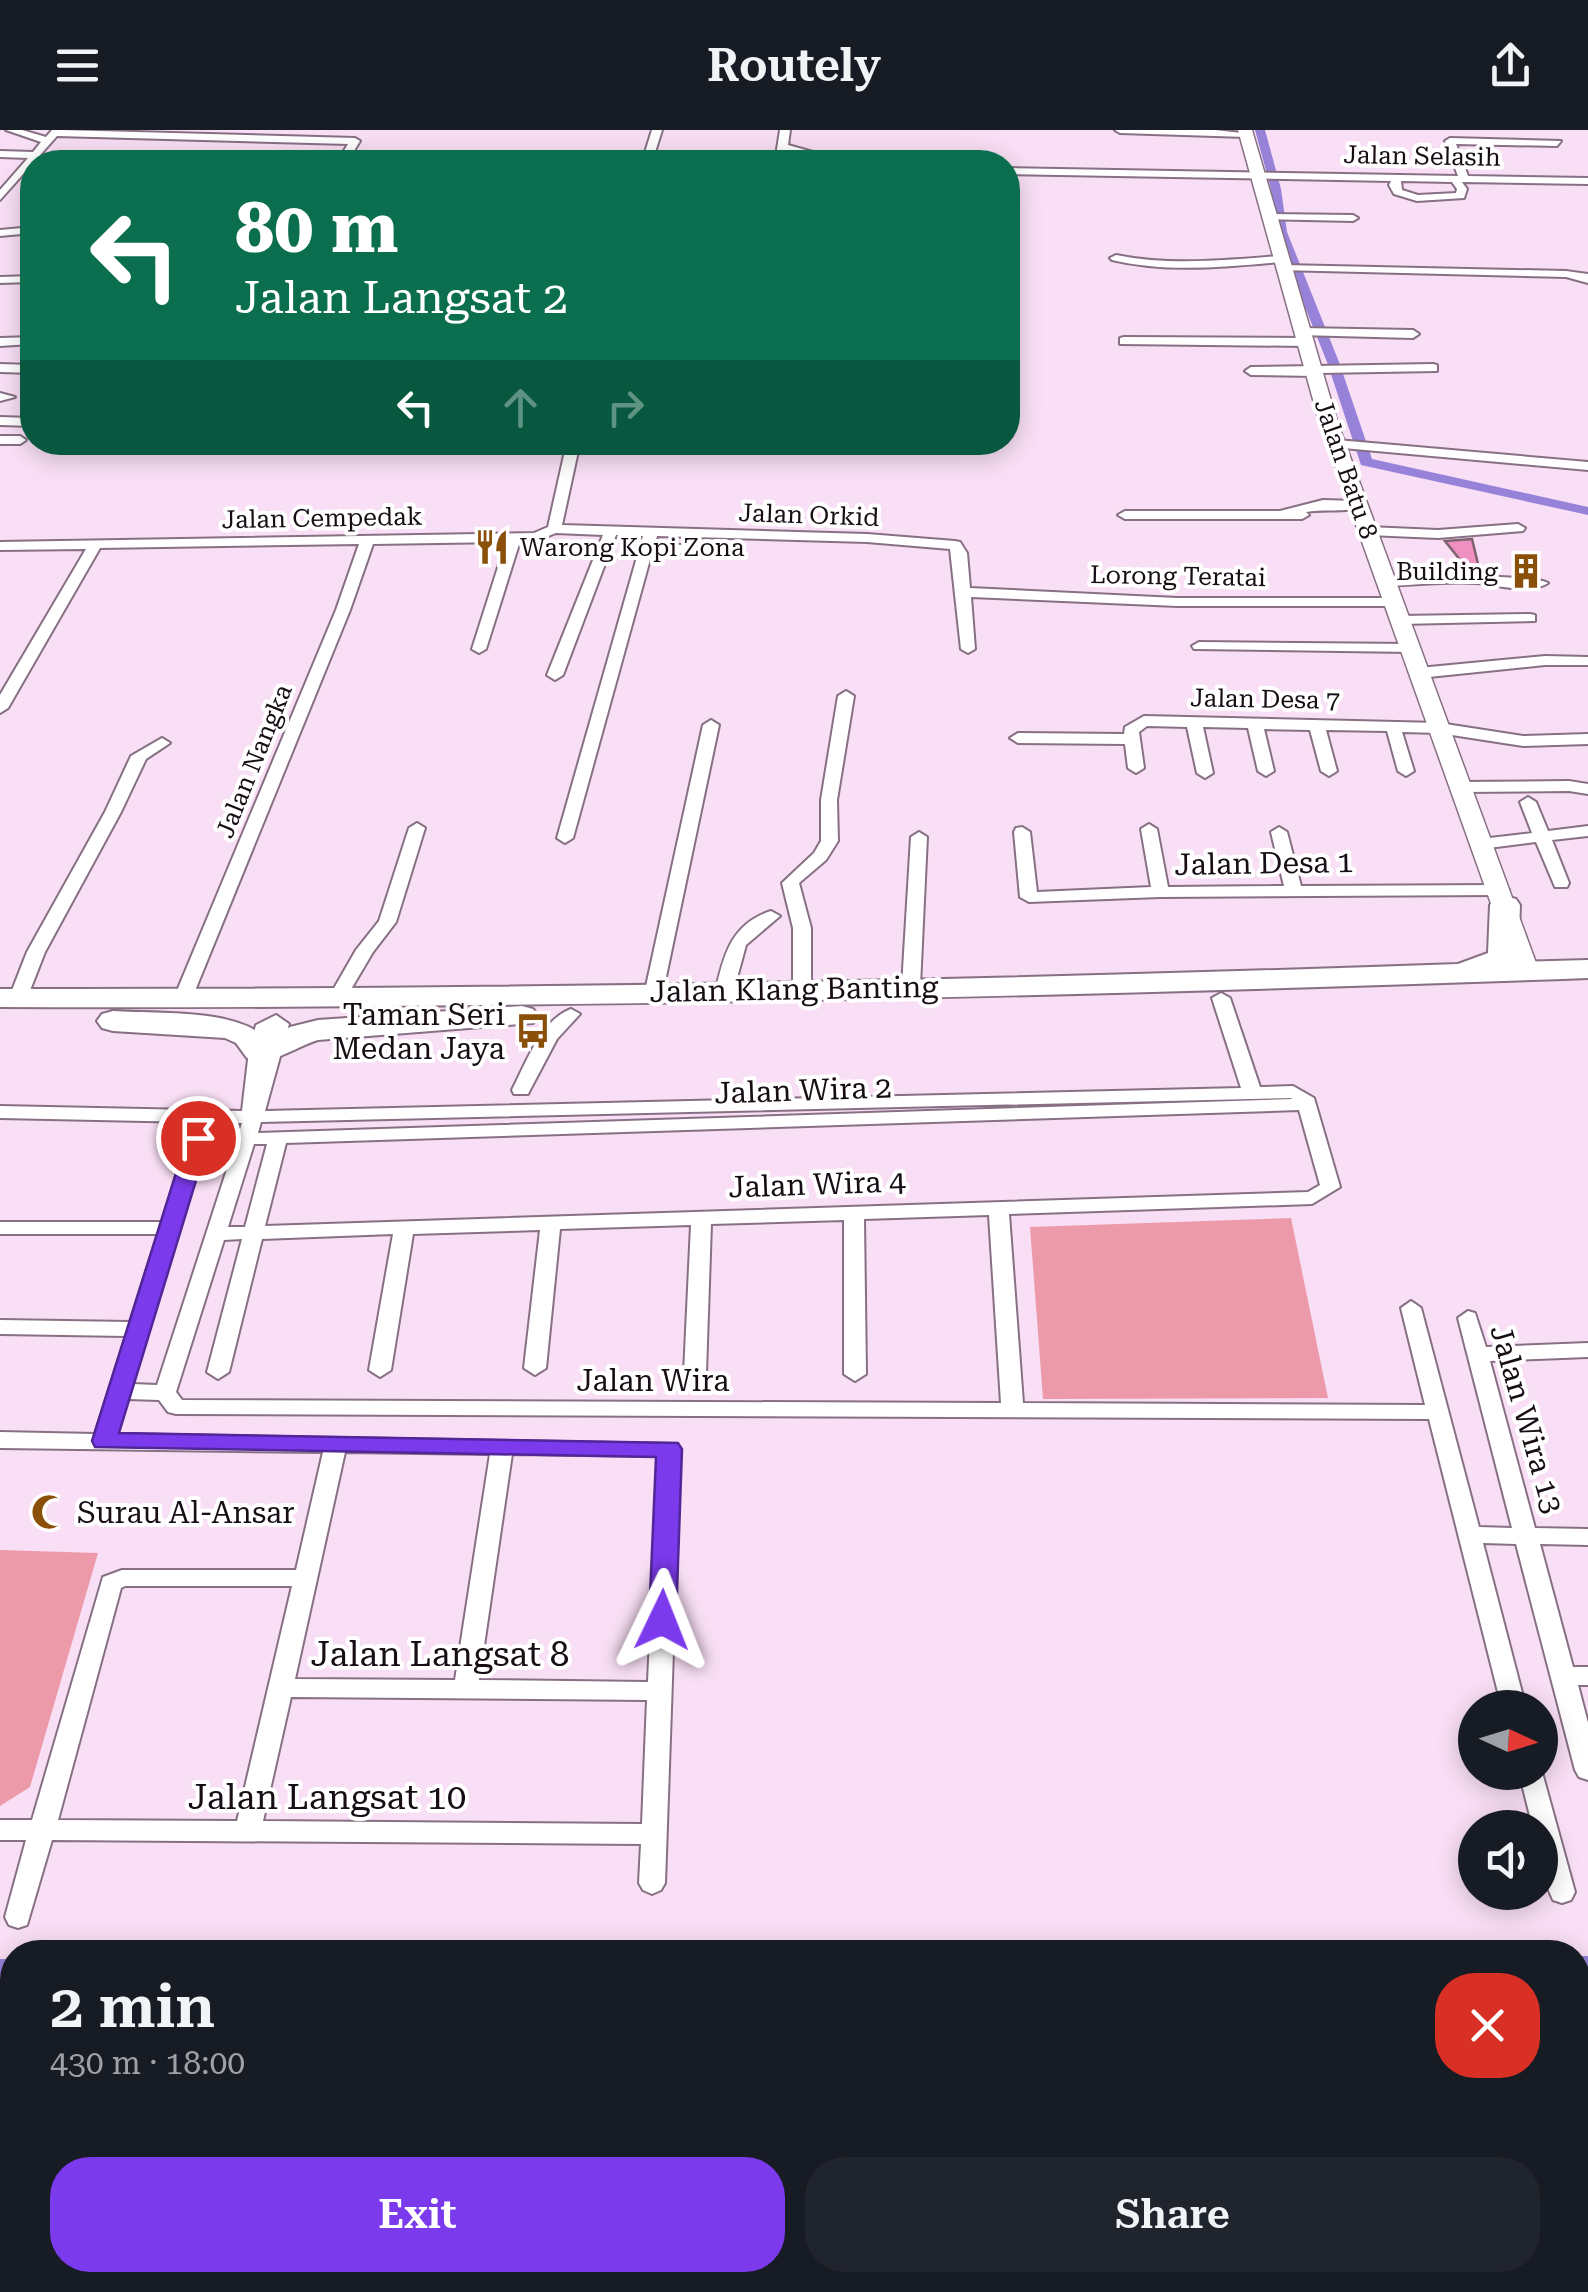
<!DOCTYPE html>
<html lang="en">
<head>
<meta charset="utf-8">
<style>
	:root { --surface:#171b24; --page:#20242c; --text:#f1f3f6; --muted:#9ea1a6; --accent:#7c3aed }
	body { margin:0; font-family:"Roboto Serif",serif; background:var(--page); color:var(--text); height:100vh; display:flex; flex-direction:column; font-size:38px; white-space:nowrap }
	* { box-sizing:border-box; margin:0 }
	p { font-size:32px; color:var(--muted) }
	.icon { flex:none; width:55px; height:55px; fill:none; stroke:currentColor; stroke-width:2; stroke-linecap:round; stroke-linejoin:round }
	.map { position:relative; flex:1; overflow:hidden }
	.details { position:absolute; left:0px; top:1810px; width:1590px; height:352px; display:flex; flex-direction:column; background:var(--surface); border-radius:40px 40px 0 0; box-shadow:0 5px 25px #0003 }
	.details>* { flex:none }
	.guide { position:absolute; left:20px; top:20px; width:1000px; height:305px; border-radius:40px; box-shadow:0 5px 25px #0003; background:#0b6e4f; color:#fff; overflow:hidden }
	.needle { width:65px; rotate:94deg }
	.fabs { position:absolute; left:1458px; top:1560px; display:grid; gap:20px }
	.fabs a { display:grid; place-items:center; width:100px; height:100px; border-radius:50%; background:var(--surface); box-shadow:0 5px 25px #0003; font-size:50px }
	.pin { position:absolute; display:grid; place-items:center; width:85px; height:85px; color:#fff; margin:-42px; border:5px solid #fff; border-radius:50%; box-shadow:0 2px 10px #0007 }
	.me { position:absolute; width:110px; margin:-55px; rotate:2deg; stroke-linejoin:round; filter:drop-shadow(0 0 8px #0008) }
	.turn { display:flex; align-items:center; gap:35px; height:210px; padding:0 50px; font-size:45px }
	.turn .icon { width:130px; height:130px; stroke-width:2.5 }
	.turn b { display:block; font-size:70px; line-height:85px }
	.lanes { display:flex; align-items:center; height:95px; padding:0 50px; background:#0003; justify-content:center; gap:50px; direction:ltr }
	.lanes .off { opacity:.35 }
	.round { display:grid; place-items:center; flex:none; width:105px; height:105px; border-radius:40px; background:var(--page) }
	.overview { display:flex; align-items:center; justify-content:space-between; height:170px; padding:0 50px }
	h1 { font-size:60px; font-weight:600; line-height:75px }
	.primary-button { display:flex; gap:20px; margin-top:auto; padding:20px 50px }
	.primary-button a { flex:1; height:115px; border-radius:40px; background:var(--accent); color:#fff; font-size:40px; font-weight:600; line-height:115px; text-align:center }
	.primary-button a+a { background:var(--page); color:var(--text) }
	header { display:flex; justify-content:space-between; align-items:center; height:130px; padding:0 50px; background:var(--surface); font-size:45px; font-weight:600 }
	.map>svg:first-child { display:block }
	.green { fill:#ec9aaa }
	.lines { fill:none; stroke-linecap:round; stroke-linejoin:round }
	.canal { fill:#9782da; fill-rule:evenodd }
	.building { fill:#ef90c1; stroke:#7d616e; stroke-width:2.5 }
	.street-casing { stroke:#877084; stroke-width:4 }
	.secondary-casing { stroke:#877084; stroke-width:3 }
	.highway-casing { stroke:#877084; stroke-width:4 }
	.street { fill:#fff; fill-rule:evenodd }
	.secondary { fill:#fff; fill-rule:evenodd }
	.highway { fill:#fff; fill-rule:evenodd }
	.route { fill:#7c3aed; stroke:#51269a; stroke-width:2.5 }
	.labels { text-anchor:middle; dominant-baseline:central; stroke-width:8; stroke-linejoin:round; paint-order:stroke }
	.far-street-label { font-size:25px; fill:#160d15; stroke:#fff }
	.far-poi-label { font-size:25px; fill:#160d15; stroke:#fff; text-anchor:start }
	.street-label { font-size:30px; fill:#160d15; stroke:#fff }
	.poi-label { font-size:30px; fill:#160d15; stroke:#fff; text-anchor:end }
	.near-street-label { font-size:35px; fill:#160d15; stroke:#fff }
</style>
</head>
<body>
<header><svg class="icon" aria-label="menu" viewBox="0 0 24 24"><path d="M4 6h16M4 12h16M4 18h16"/></svg>Routely<svg class="icon" aria-label="share" viewBox="0 0 24 24"><path d="M12 15V3M7 8l5-5 5 5M5 13v7h14v-7"/></svg></header>
<div class="map">
<svg width="1588" height="2162" viewBox="0 0 1588 2162">
	<rect width="100%" height="100%" fill="#f9dff5"/>
	<path class="green" d="M1291,1088L1328,1268L1043,1269L1030,1097Z
		M0,1420L98,1423L30,1657L0,1676Z
		M385,2150H819V2162H383Z"/>
	<g class="lines">
		<path class="canal" d="M1255,0H1265L1281,59L1287,102L1339,232L1372,329L1588,377V385L1361,335L1327,232L1275,102L1271,59Z
			M1578,1826H1588V1848H1578Z
			M0,1829H12V1851H0Z"/>
	</g>
	<path class="building" d="M1472,409L1480,442L1469,441L1445,411Z"/>
	<g class="lines">
		<defs>
			<path id="street" d="M6,0H22L46,7L52,0H62L355,8L360,11L349,29H374L379,32H135L140,29H339L348,14L57,6L0,70V60L28,28L0,27V21L33,22L41,12Z
				M652,0H662L652,32H642Z
				M780,0H790L788,15L813,22V32H803L804,26L787,21L785,32H775Z
				M1115,0H1215L1251,4L1246,7L1120,3Z
				M1450,8L1561,11L1557,16L1456,14L1468,46L1588,48V54L1462,52L1467,59L1464,68L1417,71L1394,64L1389,55L1391,51L1008,44V38L1458,46L1445,11ZM1401,51L1452,52L1457,59L1456,63L1418,65L1402,60Z
				M1268,84L1353,85L1358,88L1353,91L1264,89L1263,87Z
				M32,97V103L0,106V100Z
				M1116,125C1170,136 1226,130 1280,126L1286,129L1280,132C1224,137 1167,143 1112,130L1110,128Z
				M1283,135L1566,141L1588,144V153L1566,147L1279,140L1277,138Z
				M32,146V152L0,153V147Z
				M1302,198L1413,200L1419,204L1413,208L1298,205L1296,202Z
				M32,207V214L0,216V208Z
				M1124,207L1305,208L1311,212L1305,216L1120,214V208Z
				M0,234L32,235V243L0,242Z
				M1433,234L1437,235V241L1320,243L1314,246L1251,245L1245,241L1251,237Z
				M0,263L15,267L0,271Z
				M0,287L32,288V296L0,295Z
				M0,306H20L26,310L20,314H0Z
				M1337,310L1588,332V340L1332,317L1331,314Z
				M567,312H580L562,395L867,404L955,411L960,412L967,423L970,458L1177,468H1393L1400,472L1393,476H1177L971,467L975,519L968,523L961,519L950,419L867,412L657,406L655,414L713,416L720,420L713,424L652,422L573,708L565,713L557,708L643,406L616,405L563,545L555,550L547,545L603,405L556,403L536,411H520L486,519L479,523L472,519L506,412L373,414L350,480L192,868L183,873L177,872L174,868L336,480L359,414L100,418L8,578L0,583V565L86,419L0,420V412L534,403L548,397Z
				M1323,370L1358,371L1365,375C1350,384 1324,378 1306,382L1309,385L1302,389H1125L1118,385L1125,381H1280Z
				M1518,394L1525,398L1523,401L1438,408L1368,405L1361,401L1368,397L1438,400Z
				M1476,445C1494,448 1538,447 1548,453C1529,465 1499,455 1476,453C1447,451 1416,455 1386,456L1379,452L1386,448Z
				M1530,484L1535,485V491L1400,494L1393,490L1400,486Z
				M1199,512L1410,514L1417,518L1410,522L1194,519L1192,516Z
				M1588,527V535H1545L1419,548L1411,543L1419,538L1545,526Z
				M846,561L854,566L837,670L838,711L826,730L799,753L811,798V858L802,863L793,858V798L782,753L814,723L821,711V670L838,566Z
				M1144,586L1439,593L1523,606L1588,604V614L1523,616L1439,603L1402,602L1414,641L1406,646L1398,641L1387,601L1326,600L1337,641L1329,646L1321,641L1310,600L1264,599L1274,641L1266,646L1258,641L1248,598L1203,597L1213,643L1205,648L1197,643L1187,597L1147,596L1139,602L1144,638L1136,643L1128,638L1125,614L1018,613L1010,608L1018,603L1124,604L1125,597Z
				M711,590L719,595L663,861L654,866L645,861L703,595Z
				M162,608L170,613L146,629L121,682L45,822L27,868L18,873L12,872L9,868L27,822L105,682L131,626Z
				M1569,651L1588,654V664L1569,661L1460,662L1452,657L1460,652Z
				M1528,667L1536,672L1548,701L1588,696V706L1552,710L1569,753L1567,757H1555L1536,712L1481,719L1473,714L1481,709L1532,703L1520,672Z
				M417,693L425,698L396,792L373,822L344,871H332L329,867L356,820L379,791L409,698Z
				M1149,694L1157,699L1168,757L1284,756L1271,702L1279,697L1287,702L1301,756L1500,755L1509,760L1500,765L1160,767L1029,772L1020,767L1014,702L1016,698L1022,697L1030,702L1037,762L1151,757L1141,699Z
				M919,702L927,707L920,856L911,861L902,856L911,707Z
				M771,781L780,786L746,815L734,859L731,863H719L716,859C724,823 733,793 771,781Z
				M1221,863L1230,868L1260,957L1293,956L1314,968L1340,1057L1312,1074L1009,1084L1023,1273L1425,1275L1401,1178L1411,1171L1421,1178L1479,1397L1512,1398L1458,1188L1468,1181L1475,1183L1486,1217L1588,1213V1227L1490,1231L1535,1398L1588,1399V1415L1540,1414L1573,1537H1588V1555H1578L1588,1593V1650L1579,1647L1575,1640L1516,1414L1483,1413L1526,1578H1502L1429,1289L176,1284L168,1282L159,1270L128,1269L117,1304L677,1314L680,1319L665,1753L661,1760L652,1764L643,1760L639,1753L641,1714L52,1710L27,1795L18,1798L9,1795L5,1787L26,1710H0V1690H32L103,1447L122,1440H296L323,1322L0,1318V1302L95,1304L126,1206L0,1204V1190L130,1192L158,1104H0V1092H162L188,1007L198,1001L205,1003L208,1007L132,1254L157,1255L242,993L0,988V976L242,981L249,921L256,895L276,885L289,894L265,981L1241,958L1212,868ZM1290,968L1293,969L258,1003L261,992ZM1299,980L1320,1055L1308,1062L265,1096L286,1013ZM254,1014H267L245,1097H228ZM989,1085L1001,1273L182,1270L176,1262L224,1110L242,1109L207,1242L218,1249L229,1242L262,1109L393,1104L369,1240L380,1247L391,1240L413,1104L540,1100L524,1238L535,1245L546,1238L560,1099L691,1095L684,1243L695,1250L706,1243L711,1094L844,1090V1244L855,1251L866,1244L864,1089ZM345,1322L490,1324L455,1550L295,1549ZM512,1324L658,1326L648,1552L479,1550ZM125,1456H292L237,1691L58,1690L121,1458ZM291,1567L647,1570L642,1694L263,1691Z
				M571,879L580,884L557,909L530,960L528,964H514L512,960C526,933 541,890 571,879Z
				M1540,1635L1575,1762L1571,1770L1562,1773L1553,1770C1542,1747 1540,1722 1540,1698H1533L1519,1642H1540Z"/>
			<path id="secondary" d="M1238,0H1252L1337,291L1539,841L1536,846H1518L1515,841L1319,291Z"/>
			<path id="highway" d="M1505,766L1516,769L1520,775L1518,827L1515,832L1588,830V848C1059,867 529,879 0,877V859C486,860 973,851 1458,834L1488,823L1490,775L1494,769Z
				M522,876L533,879L538,886L533,893L318,910C292,918 276,935 247,928L236,913L225,908L113,901L102,898L97,891L102,884L113,881C153,884 243,878 267,911L290,897L318,890Z"/>
		</defs>
		<use href="#street" class="street-casing"/>
		<use href="#secondary" class="secondary-casing"/>
		<use href="#highway" class="highway-casing"/>
		<use href="#street" class="street"/>
		<use href="#secondary" class="secondary"/>
		<use href="#highway" class="highway"/>
	</g>
	<path class="route" d="M198,1001L209,1008L119,1303L678,1313L682,1319L676,1490L672,1497H653L649,1490L656,1327L95,1317L92,1311L187,1008Z"/>
	<defs>
		<symbol id="restaurant-bare" viewBox="-9 -9 18 18"><path d="M-5-6h1v4h1v-4h1v4h1v-4h1v5L-1.5 .5V6h-2V.5L-5-1ZM5-6V6H3V1.5H1.5Q1.5-4 5-6Z" fill="#8a4f09" stroke="#fff" stroke-width="2.5" paint-order="stroke"/></symbol>
		<symbol id="building-bare" viewBox="-9 -9 18 18"><path d="M-4-6H4V6H1V3H-1V6H-4ZM-2.5-4.3h1.7v1.8h-1.7ZM.8-4.3h1.7v1.8H.8ZM-2.5-1h1.7V.8h-1.7ZM.8-1h1.7V.8H.8Z" fill="#8a4f09" stroke="#fff" stroke-width="2.5" paint-order="stroke"/></symbol>
		<symbol id="bus-bare" viewBox="-9 -9 18 18"><path d="M-5-6H5V4H4V6H2V4H-2V6H-4V4H-5ZM-3.5-4V0h7V-4ZM-3.5 1.2v1.5H-2V1.2ZM2 1.2v1.5H3.5V1.2Z" fill="#8a4f09" stroke="#fff" stroke-width="2.5" paint-order="stroke"/></symbol>
		<symbol id="mosque-bare" viewBox="-9 -9 18 18"><path d="M3.5-4.9A6 6 0 1 0 3.5 4.9A5 5 0 1 1 3.5-4.9Z" fill="#8a4f09" stroke="#fff" stroke-width="2.5" paint-order="stroke"/></symbol>
	</defs>
	<g fill-rule="evenodd">
		<use href="#restaurant-bare" x="467" y="392" width="50" height="50"/>
		<use href="#building-bare" x="1501" y="416" width="50" height="50"/>
		<use href="#bus-bare" x="508" y="876" width="50" height="50"/>
		<use href="#mosque-bare" x="24" y="1357" width="50" height="50"/>
	</g>
	<g class="labels">
		<g class="far-street-label">
			<text transform="translate(1422 26) rotate(1)">Jalan Selasih</text>
			<text transform="translate(1346 339) rotate(71)">Jalan Batu 8</text>
			<text transform="translate(809 385) rotate(2)">Jalan Orkid</text>
			<text transform="translate(322 388) rotate(-1)">Jalan Cempedak</text>
			<text transform="translate(1178 446) rotate(1)">Lorong Teratai</text>
			<text transform="translate(1265 569) rotate(1)">Jalan Desa 7</text>
			<text transform="translate(254 631) rotate(-68)">Jalan Nangka</text>
		</g>
		<g class="far-poi-label">
			<text x="520" y="417">Warong Kopi Zona</text>
			<text x="1498" y="441" text-anchor="end">Building</text>
		</g>
		<g class="street-label">
			<text transform="translate(1264 733) rotate(-1)">Jalan Desa 1</text>
			<text transform="translate(794 859) rotate(-1)">Jalan Klang Banting</text>
			<text transform="translate(803 960) rotate(-2)">Jalan Wira 2</text>
			<text transform="translate(817 1054) rotate(-2)">Jalan Wira 4</text>
			<text x="653" y="1250">Jalan Wira</text>
			<text transform="translate(1527 1289) rotate(74)">Jalan Wira 13</text>
		</g>
		<g class="poi-label">
			<text x="505" y="884">Taman Seri<tspan x="505" dy="34">Medan Jaya</tspan></text>
			<text x="77" y="1382" text-anchor="start">Surau Al-Ansar</text>
		</g>
		<g class="near-street-label">
			<text x="440" y="1524">Jalan Langsat 8</text>
			<text x="327" y="1667">Jalan Langsat 10</text>
		</g>
	</g>
</svg>
<div class="fabs">
<a><svg class="needle" viewBox="-14 -14 28 28"><path d="M0-13l5 13h-10z" fill="#e53935"/><path d="M0 13l5-13h-10z" fill="#9ea1a6"/></svg></a>
<a><svg class="icon" aria-label="sound" viewBox="0 0 24 24"><path d="M4 9h4l5-4v14l-5-4H4zM17 9q2 3 0 6"/></svg></a>
</div>
<div class="pin" style="left:198px;top:1008px;background:#d93025"><svg class="icon" aria-label="arrive" viewBox="0 0 24 24"><path d="M6 21V4h12l-3 4 3 4H6"/></svg></div>
<svg class="me" style="left:662px;top:1490px" viewBox="-20 -20 40 40"><path d="M0-17L14 15 0 8-14 15z" fill="#7c3aed" stroke="#fff" stroke-width="4"/></svg>
<div class="guide">
<div class="turn"><svg class="icon" aria-label="left" viewBox="0 0 24 24"><path d="M17 20v-9H6M10 6l-5 5 5 5"/></svg><div><b>80 m</b>Jalan Langsat 2</div></div>
<div class="lanes"><svg class="icon" aria-label="left" viewBox="0 0 24 24"><path d="M17 20v-9H6M10 6l-5 5 5 5"/></svg><svg class="icon off" aria-label="ahead" viewBox="0 0 24 24"><path d="M12 20V5M6 11l6-6 6 6"/></svg><svg class="icon off" aria-label="right" viewBox="0 0 24 24"><path d="M7 20v-9h11M14 6l5 5-5 5"/></svg></div>
</div>
<section class="details">
<div class="overview"><div><h1>2 min</h1><p>430 m · 18:00</p></div><a class="round" style="background:#d93025;color:#fff"><svg class="icon" aria-label="close" viewBox="0 0 24 24"><path d="M6 6l12 12M18 6L6 18"/></svg></a></div>
<div class="primary-button"><a>Exit</a><a>Share</a></div>
</section>
</div>
</body>
</html>
